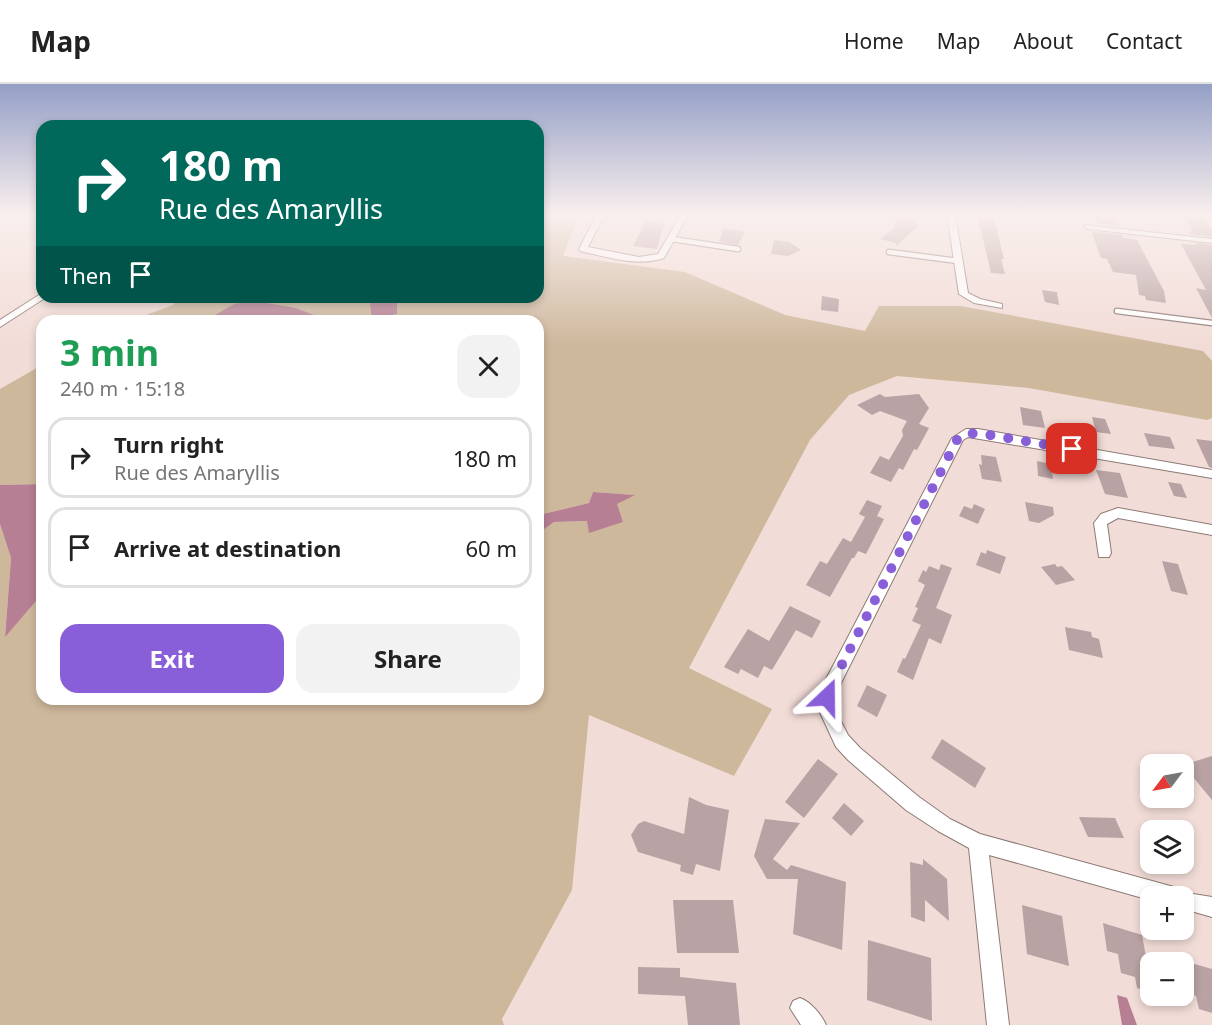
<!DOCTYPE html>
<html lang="en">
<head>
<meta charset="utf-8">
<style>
	:root { --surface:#fff; --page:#f2f2f2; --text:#222; --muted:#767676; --line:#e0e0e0; --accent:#895fd9 }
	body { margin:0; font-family:"Noto Sans",sans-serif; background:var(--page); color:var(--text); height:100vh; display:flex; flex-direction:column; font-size:22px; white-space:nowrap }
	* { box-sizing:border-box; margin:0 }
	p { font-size:20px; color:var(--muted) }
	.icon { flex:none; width:33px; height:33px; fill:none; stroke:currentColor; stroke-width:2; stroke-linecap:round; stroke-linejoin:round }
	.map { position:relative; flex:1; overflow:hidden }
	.side { position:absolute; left:36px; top:231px; width:508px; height:390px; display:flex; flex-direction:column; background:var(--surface); border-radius:18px; box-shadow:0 3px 9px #0003 }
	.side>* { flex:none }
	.hud { position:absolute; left:36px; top:36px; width:508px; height:183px; border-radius:18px; box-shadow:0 3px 9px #0003; background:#00695c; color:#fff; overflow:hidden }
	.needle { width:39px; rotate:238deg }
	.fabs { position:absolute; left:1140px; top:670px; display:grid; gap:12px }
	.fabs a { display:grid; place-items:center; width:54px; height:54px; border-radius:12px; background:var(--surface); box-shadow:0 3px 9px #0003; font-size:30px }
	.pin { position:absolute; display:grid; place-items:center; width:51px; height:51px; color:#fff; margin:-26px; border-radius:12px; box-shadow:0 3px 9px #0006 }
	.me { position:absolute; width:66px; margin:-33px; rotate:23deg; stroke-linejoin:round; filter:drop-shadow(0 0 4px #0008) }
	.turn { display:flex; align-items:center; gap:21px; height:126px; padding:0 24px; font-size:27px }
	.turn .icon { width:78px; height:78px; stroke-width:2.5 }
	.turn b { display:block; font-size:42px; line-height:51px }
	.then { display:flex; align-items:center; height:57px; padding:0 24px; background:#0003; gap:12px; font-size:22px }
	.round { display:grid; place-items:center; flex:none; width:63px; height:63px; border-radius:18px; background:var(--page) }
	.head { display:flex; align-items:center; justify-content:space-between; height:102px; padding:0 24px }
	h1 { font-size:36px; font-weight:700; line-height:45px; color:#1e9e55 }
	.action { display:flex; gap:12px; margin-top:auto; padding:12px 24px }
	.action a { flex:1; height:69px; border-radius:18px; background:var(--accent); color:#fff; font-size:24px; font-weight:700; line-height:69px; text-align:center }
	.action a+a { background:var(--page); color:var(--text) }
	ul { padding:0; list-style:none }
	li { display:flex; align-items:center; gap:18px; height:81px; margin:0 12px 9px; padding:0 12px; border:3px solid var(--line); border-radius:18px }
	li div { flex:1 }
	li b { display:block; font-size:22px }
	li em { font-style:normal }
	header { display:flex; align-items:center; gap:36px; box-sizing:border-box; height:84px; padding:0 30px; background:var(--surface); border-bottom:2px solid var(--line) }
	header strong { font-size:28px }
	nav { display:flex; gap:33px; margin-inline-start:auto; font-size:21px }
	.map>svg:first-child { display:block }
	.green { fill:#ceb89c }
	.water { fill:#b67f93 }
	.building { fill:#b8a2a3 }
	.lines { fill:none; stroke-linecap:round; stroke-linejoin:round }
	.lane-casing { stroke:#8d7a75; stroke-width:7 }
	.street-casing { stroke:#8d7a75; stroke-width:2 }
	.lane { stroke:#fff; stroke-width:4.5 }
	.street { fill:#fff; fill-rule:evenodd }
	.route { stroke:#895fd9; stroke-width:10; stroke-dasharray:0 18 }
</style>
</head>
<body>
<header>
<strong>Map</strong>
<nav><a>Home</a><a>Map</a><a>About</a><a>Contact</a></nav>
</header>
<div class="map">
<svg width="1212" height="941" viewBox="0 0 1212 941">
	<rect width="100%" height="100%" fill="#f2dcd7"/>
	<path class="green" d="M539,130H579L563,172L685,188L785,231L865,247L879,222H961L1203,267L1212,277V334L1207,336L1029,304L897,292L849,311L810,356L689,584L772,625L734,692L589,631L572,806L502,935L504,941H0V440L11,474L5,552L42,510V615H538L539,449L554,438L588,437L590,448L622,438L616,420L634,411L593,408L589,419L539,431L538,237H330L296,224L217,231L285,234L300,237H130L173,221L180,213H369L372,236L397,230V213H538Z
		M42,281V400L0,401V305Z"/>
	<path class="water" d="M369,213H397V230L372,236Z
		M255,217L296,224L330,237L215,231L234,220Z
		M42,400V510L5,553L11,474L0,440V401Z
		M593,408L635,411L617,420L623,438L589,449L587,437L554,438L539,449V431L589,419Z
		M1117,911L1127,914L1137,941H1122Z"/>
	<path class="building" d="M895,130H916L917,143L896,162V159L880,155L895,144Z
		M977,130H993L1004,175H1001L1005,190L991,189Z
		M1092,130H1114L1119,142L1099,140Z
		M1182,130H1202L1212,146V153L1190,150L1188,147L1193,148Z
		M646,137L664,140L657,165L633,162Z
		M724,144L745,148L738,161L719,158Z
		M1096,148L1122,151L1123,154L1137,156L1164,207L1166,219L1146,216L1145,212L1139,211L1136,191L1113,188L1107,175L1101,174L1092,149Z
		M774,156L789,158L801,166L788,172L771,170Z
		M1196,159L1212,161V234L1196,204L1206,206L1181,160L1197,161Z
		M1042,206L1057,208L1059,221L1045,218Z
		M822,212L839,215L838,228L821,226Z
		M880,310L885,313L919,310L929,324L919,340L929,344L917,366L914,365L903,386L899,384L891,398L870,389L880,372L889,376L903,352L902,346L907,337L880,327L872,331L857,321Z
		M1020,323L1041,327L1045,344L1023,341Z
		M1092,333L1105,335L1111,350L1096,348Z
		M1144,349L1170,353L1175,365L1149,362Z
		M1196,355L1212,357V384L1209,383Z
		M981,371L996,373L1002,398L982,395L979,380L982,381Z
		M1037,377L1051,380L1053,395L1038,392Z
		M1096,386L1120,389L1128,414L1105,410Z
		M1168,398L1181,400L1187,414L1174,412Z
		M867,416L882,422L877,432L884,435L866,470L858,467L854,474H852L830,513L806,501L820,477L827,480L843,454L851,458L865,433L859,430Z
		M1025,418L1053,423L1054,431L1039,439L1029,437Z
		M974,420L985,425L978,440L959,432L964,422L972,425Z
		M987,466L1006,473L1000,490L976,481L981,468L986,470Z
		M1162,477L1178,480L1188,511L1171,507Z
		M941,480L952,484L936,524L952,531L941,560L929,554L913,596L897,588L903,574L905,575L921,541L912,537L918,524L915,523L925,501L918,497L923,486L926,488L929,482L939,486Z
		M1055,480L1057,483L1062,482L1075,496L1056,501L1041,483Z
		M790,522L821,537L812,554L796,546L772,586L764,582L758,594L741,585L738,590L724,583L748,545L769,557Z
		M1065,543L1091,548L1092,553L1099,555L1103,574L1069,566Z
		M867,601L887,611L877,633L857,622Z
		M942,655L986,684L975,704L931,674Z
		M1212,672V716L1183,681Z
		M818,675L838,690L804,734L785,718Z
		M689,713L706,721L729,726L720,787L696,780L693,791L680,787L681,781L638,768L631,751L638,740L644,737L684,750Z
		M844,719L864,737L851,752L832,734Z
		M1079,733L1115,734L1124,754L1088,753Z
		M765,735L800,739L773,775L787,786L791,781L846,798L842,866L793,850L798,795H767L754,772Z
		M923,775L947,795L949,837L925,816V838L911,833L910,778L923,781Z
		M673,816H733L739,869H677Z
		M1022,821L1062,832L1069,882L1027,870Z
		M1103,839L1142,851L1150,895V908L1137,904L1135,893L1121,889L1118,870L1107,867Z
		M868,856L931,874L932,937L867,916Z
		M1184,877L1212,885V929L1199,925L1196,912L1184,908Z
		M638,883L680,884V893L736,899L740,941H688L685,912L638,910Z"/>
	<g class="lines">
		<defs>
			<path id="lane" d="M1210,130L1212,133
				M672,155L738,165
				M889,168L958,177
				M1117,227L1212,239"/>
			<path id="street" d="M597,130H605L588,163L639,173L658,170L681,130L688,131L664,174C638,183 607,173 580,167L579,165Z
				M947,130H955L968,209L980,215L1002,220V224L974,219L959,210Z
				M1085,141L1212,155V159L1088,145L1084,143Z
				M42,209V213L45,214L0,243V236Z
				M966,345H978L1212,386V394L968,353L963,356L838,605L833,622L848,651L860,664L919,713L950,735L980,750L1174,803L1181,808L1212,813V833L1184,825V813H1150V816L989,771L1009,941H987L969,764L938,747L906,726L848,676L836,663L817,622L824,599L952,354Z
				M1118,424L1212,441V451L1118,434L1107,440L1111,469L1109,473H1099L1094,439L1101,430Z
				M800,914C811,918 821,930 826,941H801L790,924L793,917Z"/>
		</defs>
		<use href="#lane" class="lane-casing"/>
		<use href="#street" class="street-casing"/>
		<use href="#lane" class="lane"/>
		<use href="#street" class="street"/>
	</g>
	<linearGradient id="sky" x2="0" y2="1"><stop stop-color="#949fc6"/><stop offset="0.5" stop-color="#f9efed"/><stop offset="1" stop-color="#f9efed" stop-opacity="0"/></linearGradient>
	<rect width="1212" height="262" fill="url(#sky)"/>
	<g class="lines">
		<path class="route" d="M827,613L830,604L958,354L966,350L978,349L1072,365"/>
	</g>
</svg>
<div class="fabs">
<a><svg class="needle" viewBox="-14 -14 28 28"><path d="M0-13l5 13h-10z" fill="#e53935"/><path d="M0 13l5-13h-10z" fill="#767676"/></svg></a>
<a><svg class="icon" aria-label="layers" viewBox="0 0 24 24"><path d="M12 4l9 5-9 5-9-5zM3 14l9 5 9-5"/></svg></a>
<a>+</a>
<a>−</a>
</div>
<div class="pin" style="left:1072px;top:365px;background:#d93025"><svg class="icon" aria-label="arrive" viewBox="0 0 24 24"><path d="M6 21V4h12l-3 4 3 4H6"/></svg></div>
<svg class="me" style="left:827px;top:613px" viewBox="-20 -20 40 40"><path d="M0-17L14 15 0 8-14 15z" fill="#895fd9" stroke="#fff" stroke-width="4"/></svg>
<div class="hud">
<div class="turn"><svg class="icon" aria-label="right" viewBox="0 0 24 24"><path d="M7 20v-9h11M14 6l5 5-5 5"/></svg><div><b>180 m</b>Rue des Amaryllis</div></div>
<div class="then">Then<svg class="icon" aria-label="arrive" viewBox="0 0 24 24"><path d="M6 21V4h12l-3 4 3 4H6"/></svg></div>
</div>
<section class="side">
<div class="head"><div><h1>3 min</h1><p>240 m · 15:18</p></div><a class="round"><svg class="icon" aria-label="close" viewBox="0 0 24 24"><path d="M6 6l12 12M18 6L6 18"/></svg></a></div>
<ul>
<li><svg class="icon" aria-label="right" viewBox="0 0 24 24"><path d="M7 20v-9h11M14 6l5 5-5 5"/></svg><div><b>Turn right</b><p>Rue des Amaryllis</p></div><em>180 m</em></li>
<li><svg class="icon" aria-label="arrive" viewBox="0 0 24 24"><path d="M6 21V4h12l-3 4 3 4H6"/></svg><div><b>Arrive at destination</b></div><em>60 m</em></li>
</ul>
<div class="action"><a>Exit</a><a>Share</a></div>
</section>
</div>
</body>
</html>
